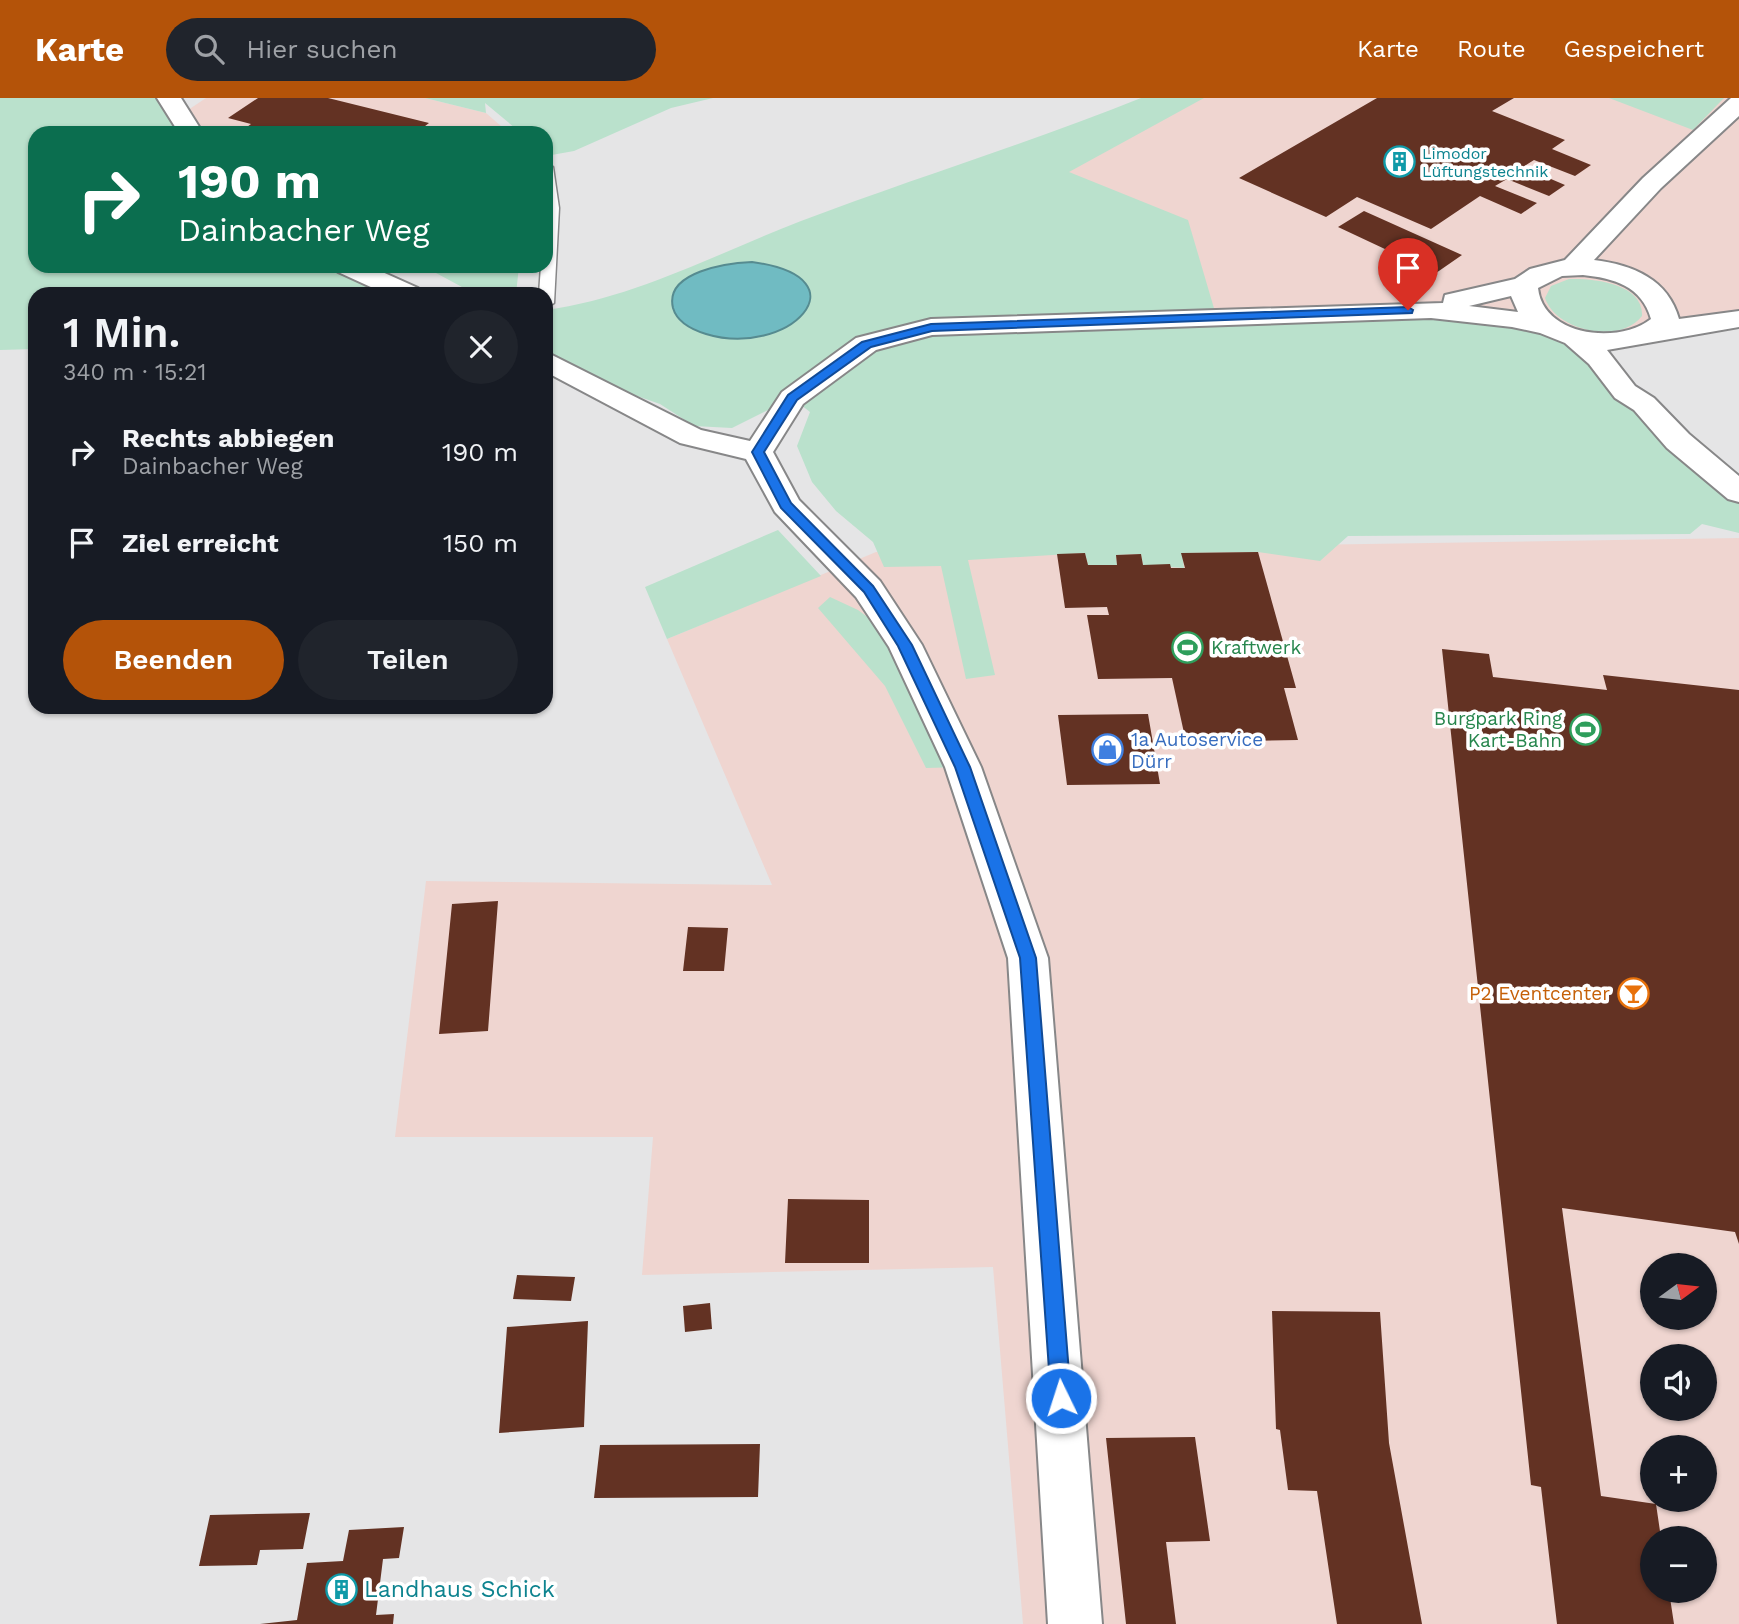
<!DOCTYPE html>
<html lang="de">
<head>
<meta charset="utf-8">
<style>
	:root { --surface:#171b24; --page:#20242c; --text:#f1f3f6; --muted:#9ea1a6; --accent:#b45309 }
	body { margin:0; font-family:"Work Sans",sans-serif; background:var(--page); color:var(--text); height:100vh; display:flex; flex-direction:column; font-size:26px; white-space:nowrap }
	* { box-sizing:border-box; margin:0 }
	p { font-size:23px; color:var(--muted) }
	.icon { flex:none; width:38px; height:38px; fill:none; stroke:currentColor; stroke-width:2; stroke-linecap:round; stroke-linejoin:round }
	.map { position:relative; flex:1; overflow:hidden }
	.details { position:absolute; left:28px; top:189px; width:525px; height:427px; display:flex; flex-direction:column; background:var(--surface); border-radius:21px; box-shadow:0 2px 5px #0004 }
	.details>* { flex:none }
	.guide { position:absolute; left:28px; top:28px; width:525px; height:147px; border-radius:21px; box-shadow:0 2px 5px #0004; background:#0b6e4f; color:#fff; overflow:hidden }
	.needle { width:46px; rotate:75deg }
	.fabs { position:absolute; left:1640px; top:1155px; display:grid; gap:14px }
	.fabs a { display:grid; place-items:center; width:77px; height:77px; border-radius:50%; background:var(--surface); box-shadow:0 2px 5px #0004; font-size:35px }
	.pin { position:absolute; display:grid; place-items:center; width:60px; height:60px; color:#fff; margin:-72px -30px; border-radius:50% 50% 50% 0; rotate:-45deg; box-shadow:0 0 7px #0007 }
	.pin .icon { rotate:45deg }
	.me { position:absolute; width:77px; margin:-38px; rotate:356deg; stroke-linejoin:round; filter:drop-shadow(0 0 5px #0008) }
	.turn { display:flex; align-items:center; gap:24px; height:147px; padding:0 35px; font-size:32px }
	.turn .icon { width:91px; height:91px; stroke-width:2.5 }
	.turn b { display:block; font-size:49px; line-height:60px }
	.round { display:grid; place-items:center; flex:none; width:74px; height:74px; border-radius:37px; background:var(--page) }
	.headline { display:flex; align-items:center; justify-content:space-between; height:119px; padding:0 35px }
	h1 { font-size:42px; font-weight:600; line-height:52px }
	.primary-button { display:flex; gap:14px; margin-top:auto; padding:14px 35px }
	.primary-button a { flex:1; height:80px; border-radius:42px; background:var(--accent); color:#fff; font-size:28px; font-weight:600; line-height:80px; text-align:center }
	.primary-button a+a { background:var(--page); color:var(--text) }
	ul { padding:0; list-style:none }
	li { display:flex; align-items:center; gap:21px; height:91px; padding:0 35px }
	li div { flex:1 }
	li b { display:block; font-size:26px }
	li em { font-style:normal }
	header { display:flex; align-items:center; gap:42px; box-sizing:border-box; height:98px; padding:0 35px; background:var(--accent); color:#fff }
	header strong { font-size:33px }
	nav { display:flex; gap:38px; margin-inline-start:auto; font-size:24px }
	.search { width:490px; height:63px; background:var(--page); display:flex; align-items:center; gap:18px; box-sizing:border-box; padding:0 24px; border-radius:38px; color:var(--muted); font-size:26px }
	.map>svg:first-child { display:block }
	.commercial { fill:#efd5d0; fill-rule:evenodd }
	.green { fill:#bae1cc }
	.water { fill:#70bbc2; stroke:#568b90; stroke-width:2 }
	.building { fill:#633223 }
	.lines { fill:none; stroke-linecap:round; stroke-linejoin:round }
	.lane-casing { stroke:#878788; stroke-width:3 }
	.street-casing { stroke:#878788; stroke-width:4 }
	.lane { fill:#fff; fill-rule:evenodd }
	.street { fill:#fff; fill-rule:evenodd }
	.route { fill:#1a73e8; stroke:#114b97; stroke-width:2 }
	.labels { text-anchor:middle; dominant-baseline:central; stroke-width:7; stroke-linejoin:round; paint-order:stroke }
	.far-culture-label { font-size:16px; fill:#0d838f; stroke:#fff; text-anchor:start }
	.leisure-label { font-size:19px; fill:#27864d; stroke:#fff; text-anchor:start }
	.shop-label { font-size:19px; fill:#366cbe; stroke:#fff; text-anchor:start }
	.food-label { font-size:19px; fill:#c56008; stroke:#fff; text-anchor:end }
	.near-culture-label { font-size:23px; fill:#0d838f; stroke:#fff; text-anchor:start }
</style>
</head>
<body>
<header>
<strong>Karte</strong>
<div class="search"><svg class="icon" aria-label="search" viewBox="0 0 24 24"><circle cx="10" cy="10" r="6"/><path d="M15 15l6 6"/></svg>Hier suchen</div>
<nav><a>Karte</a><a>Route</a><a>Gespeichert</a></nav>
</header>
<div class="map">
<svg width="1739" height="1526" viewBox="0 0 1739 1526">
	<rect width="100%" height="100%" fill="#e5e5e6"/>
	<path class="commercial" d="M206,0H425L486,15L509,35H207L188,12Z
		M1159,0H1739V230L1156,236L1020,53Z
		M1739,440V1526H1023L993,1169L642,1177L653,1039H395L426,783L772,787L667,541L876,454ZM1652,1167H1704V1220H1652ZM1652,1258H1704V1311H1652ZM1652,1349H1704V1402H1652ZM1652,1440H1704V1493H1652Z"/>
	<path class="green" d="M0,0H161L180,35H35V168H347L408,196H35V251L0,252Z
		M425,0H713L671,10L574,53L546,58V35H521L485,5L486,15Z
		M1141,0H1204L1069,74L1188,122L1216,217L1431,212L1549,228L1739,394V435L1702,426L1690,436L1348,438L1320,463L1258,454L1182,455L1184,470L1143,467L1141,456L1116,457L1117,467H1088L1085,455L968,462L995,577L966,581L941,468L884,469L873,444L836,413L812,384L797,348L810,314L792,300L732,330L694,328L660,306L574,276L546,263V212C635,200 718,155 801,123C914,80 1029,45 1141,0Z
		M1609,0H1724L1693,32Z
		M423,168H519L516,196H475Z
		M1569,181C1592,180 1644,185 1642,218C1620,247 1556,233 1545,200L1551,188Z
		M778,432L821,478L667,541L645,489Z
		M830,499L858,512L905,547L963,669L926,670L885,588L818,510Z"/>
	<path class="water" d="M752,164C869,180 787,261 706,236C693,232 677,224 673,210C664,173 729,165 752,164Z"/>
	<path class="building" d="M258,0H328L429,25L416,35H254L243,32L251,26L228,20Z
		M1377,0H1514L1492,13L1565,42L1552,51L1591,67L1575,78L1534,62L1523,69L1565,87L1549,98L1507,81L1495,88L1537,105L1521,116L1480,98L1431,131L1357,99L1326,119L1239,80Z
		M1364,113L1462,157L1436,175L1338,129Z
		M1258,454L1296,590H1284L1298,642L1186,644L1172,580L1098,581L1087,517H1109L1107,509L1065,510L1057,456L1085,455L1088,467H1117L1116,457L1141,456L1143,467L1170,466L1171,470H1185L1181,455Z
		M1442,551L1489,556L1493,579L1607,592L1603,577L1739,592V1146L1735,1134L1562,1110L1601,1398L1656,1406L1661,1440H1652V1493H1669L1674,1526H1557L1541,1389L1531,1387Z
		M1148,616L1160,686L1067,687L1058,617Z
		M498,803L488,933L439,936L452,806Z
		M688,829L728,830L724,873H683Z
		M788,1101L869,1102V1165H785Z
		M517,1177L575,1179L571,1203L513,1201Z
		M710,1205L712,1231L685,1234L683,1208Z
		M1272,1213L1380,1214L1389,1345L1422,1526H1337L1317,1393L1288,1392L1280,1332L1276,1331Z
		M588,1223L584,1329L499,1335L507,1229Z
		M1195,1339L1210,1443L1166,1444L1176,1526H1126L1106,1340Z
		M760,1346L758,1399L594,1400L600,1347Z
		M310,1415L303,1451L260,1452L257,1467L199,1468L210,1417Z
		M404,1429L399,1460L383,1461L376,1517L394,1516L393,1526H260L297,1522L307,1465L343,1463L349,1432Z"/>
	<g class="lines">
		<defs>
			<path id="lane" d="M546,65L553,69L559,110L554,205L546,210V196H539L541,168H546Z"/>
			<path id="street" d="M157,0H181L203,35H179Z
				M1731,0H1739V18L1661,90L1594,162C1633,167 1668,181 1679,221L1739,213V229L1607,252L1635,288L1654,300L1689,336L1739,378V404L1728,401L1667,350L1634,312L1615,300L1589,266L1565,245L1540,235L1512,229L1431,220L932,237L876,252L803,306L773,354L799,402L880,483L922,547L981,669L1048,860L1102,1526H1048L1008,860L945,669L889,549L856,499L775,414L746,361L680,345L546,274V254L701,332L750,343L782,294L856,240L931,221L1443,205L1445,197L1515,181L1530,171L1565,162L1643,80ZM1583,177C1613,180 1642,188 1651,221C1618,247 1543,238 1538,190L1562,178ZM1511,198L1518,214L1469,208Z
				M334,168H369L418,190L422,196H386L338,174Z"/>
		</defs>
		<use href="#lane" class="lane-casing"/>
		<use href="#street" class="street-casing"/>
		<use href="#lane" class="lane"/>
		<use href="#street" class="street"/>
	</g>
	<path class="route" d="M1408,209L1413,212L1412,215L932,233L871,249L797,302L764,354L791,405L873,488L912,547L970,669L1036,860L1071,1300L1068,1307L1061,1310L1054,1307L1051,1300L1020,860L955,669L898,548L864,494L781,410L752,354L788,297L862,244L931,226Z"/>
	<defs>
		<symbol id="building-ring" viewBox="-11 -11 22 22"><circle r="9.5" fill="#fff" stroke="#0f9aa8" stroke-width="1.5"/><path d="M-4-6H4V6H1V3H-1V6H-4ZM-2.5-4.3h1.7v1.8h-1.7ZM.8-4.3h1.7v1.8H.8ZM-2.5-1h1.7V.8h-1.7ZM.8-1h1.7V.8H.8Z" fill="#0f9aa8"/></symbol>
		<symbol id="stadium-ring" viewBox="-11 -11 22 22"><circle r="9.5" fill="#fff" stroke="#2e9e5b" stroke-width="1.5"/><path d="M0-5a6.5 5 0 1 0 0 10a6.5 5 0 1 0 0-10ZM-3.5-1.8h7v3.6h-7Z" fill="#2e9e5b"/></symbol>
		<symbol id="shop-ring" viewBox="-11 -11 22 22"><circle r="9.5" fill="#fff" stroke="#3f7fe0" stroke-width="1.5"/><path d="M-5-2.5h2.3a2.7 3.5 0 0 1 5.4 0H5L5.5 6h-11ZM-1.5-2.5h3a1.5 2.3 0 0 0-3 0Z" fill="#3f7fe0"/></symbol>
		<symbol id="bar-ring" viewBox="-11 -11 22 22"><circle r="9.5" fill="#fff" stroke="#e8710a" stroke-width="1.5"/><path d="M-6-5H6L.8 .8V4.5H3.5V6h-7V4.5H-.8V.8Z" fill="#e8710a"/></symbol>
	</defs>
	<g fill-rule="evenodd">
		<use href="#building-ring" x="1382" y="46" width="35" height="35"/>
		<use href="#stadium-ring" x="1170" y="532" width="35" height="35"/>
		<use href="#stadium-ring" x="1568" y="614" width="35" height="35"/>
		<use href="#shop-ring" x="1090" y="634" width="35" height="35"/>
		<use href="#bar-ring" x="1616" y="878" width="35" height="35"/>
		<use href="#building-ring" x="324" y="1474" width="35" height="35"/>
	</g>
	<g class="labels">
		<g class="far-culture-label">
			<text x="1422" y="55">Limodor<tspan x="1422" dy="18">Lüftungstechnik</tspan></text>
		</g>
		<g class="leisure-label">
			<text x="1211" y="549">Kraftwerk</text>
			<text x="1562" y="620" text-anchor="end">Burgpark Ring<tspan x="1562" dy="22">Kart-Bahn</tspan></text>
		</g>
		<g class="shop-label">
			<text x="1131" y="641">1a Autoservice<tspan x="1131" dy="22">Dürr</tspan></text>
		</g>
		<g class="food-label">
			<text x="1610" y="895">P2 Eventcenter</text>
		</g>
		<g class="near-culture-label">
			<text x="364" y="1491">Landhaus Schick</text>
		</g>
	</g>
</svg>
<div class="fabs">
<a><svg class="needle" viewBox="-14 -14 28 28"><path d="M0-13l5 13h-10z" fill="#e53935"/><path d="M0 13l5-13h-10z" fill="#9ea1a6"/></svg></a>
<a><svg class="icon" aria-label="sound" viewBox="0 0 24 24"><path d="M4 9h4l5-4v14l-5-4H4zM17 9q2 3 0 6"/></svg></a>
<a>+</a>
<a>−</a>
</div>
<div class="pin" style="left:1408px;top:212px;background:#d93025"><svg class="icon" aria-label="arrive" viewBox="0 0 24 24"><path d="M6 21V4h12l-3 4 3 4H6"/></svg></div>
<svg class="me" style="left:1061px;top:1300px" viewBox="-20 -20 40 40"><circle r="17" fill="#1a73e8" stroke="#fff" stroke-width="3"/><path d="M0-11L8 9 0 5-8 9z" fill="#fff"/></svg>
<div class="guide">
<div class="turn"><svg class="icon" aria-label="right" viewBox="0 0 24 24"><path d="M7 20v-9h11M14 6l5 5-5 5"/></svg><div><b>190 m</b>Dainbacher Weg</div></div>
</div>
<section class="details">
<div class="headline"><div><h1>1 Min.</h1><p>340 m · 15:21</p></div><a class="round"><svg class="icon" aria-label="close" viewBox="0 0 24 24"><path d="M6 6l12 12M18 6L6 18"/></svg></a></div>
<ul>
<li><svg class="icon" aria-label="right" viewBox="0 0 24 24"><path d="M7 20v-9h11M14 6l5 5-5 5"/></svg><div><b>Rechts abbiegen</b><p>Dainbacher Weg</p></div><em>190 m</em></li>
<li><svg class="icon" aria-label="arrive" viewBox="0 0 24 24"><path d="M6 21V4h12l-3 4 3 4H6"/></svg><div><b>Ziel erreicht</b></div><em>150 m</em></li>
</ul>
<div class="primary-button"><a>Beenden</a><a>Teilen</a></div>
</section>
</div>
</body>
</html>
